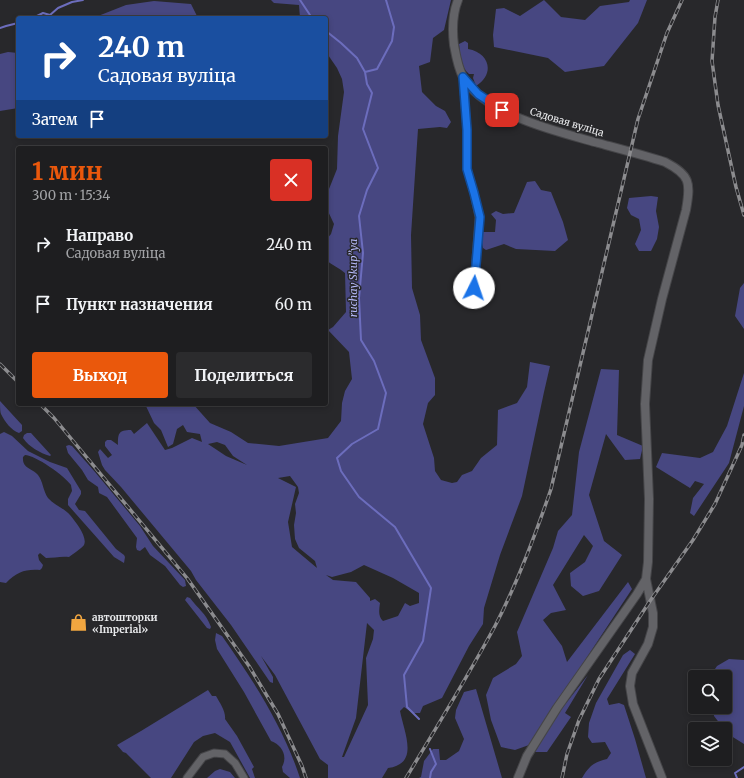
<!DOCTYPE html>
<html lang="ru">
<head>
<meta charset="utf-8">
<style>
	:root { --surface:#1e1e20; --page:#2b2b2d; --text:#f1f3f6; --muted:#a1a2a5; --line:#3c3c3e; --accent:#ea580c }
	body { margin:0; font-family:Merriweather,serif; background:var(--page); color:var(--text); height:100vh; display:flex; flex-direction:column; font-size:15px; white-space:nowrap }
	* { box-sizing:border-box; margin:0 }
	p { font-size:13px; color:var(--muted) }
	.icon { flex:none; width:22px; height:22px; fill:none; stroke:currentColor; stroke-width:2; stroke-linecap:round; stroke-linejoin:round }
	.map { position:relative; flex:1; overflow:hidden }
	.sheet { position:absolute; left:16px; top:146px; width:312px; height:260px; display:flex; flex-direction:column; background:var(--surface); border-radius:4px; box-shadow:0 2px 6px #0003,0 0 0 1px var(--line) }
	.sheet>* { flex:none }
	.guide { position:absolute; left:16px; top:16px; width:312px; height:122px; border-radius:4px; box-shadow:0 2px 6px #0003,0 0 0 1px var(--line); background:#1a4fa0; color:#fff; overflow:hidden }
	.fabs { position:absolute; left:688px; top:670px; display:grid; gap:8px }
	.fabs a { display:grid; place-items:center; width:44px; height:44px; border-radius:4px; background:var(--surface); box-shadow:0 2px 6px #0003,0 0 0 1px var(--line); font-size:20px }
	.pin { position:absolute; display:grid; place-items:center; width:34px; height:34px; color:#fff; margin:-17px; border-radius:8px; box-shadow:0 2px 6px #0006 }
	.me { position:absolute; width:44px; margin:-22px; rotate:4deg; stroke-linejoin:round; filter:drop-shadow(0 0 3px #0008) }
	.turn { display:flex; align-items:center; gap:14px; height:84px; padding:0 16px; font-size:18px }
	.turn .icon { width:52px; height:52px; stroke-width:2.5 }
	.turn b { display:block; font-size:28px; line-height:34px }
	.then { display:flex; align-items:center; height:38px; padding:0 16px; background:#0003; gap:8px; font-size:15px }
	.round { display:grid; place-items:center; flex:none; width:42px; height:42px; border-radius:4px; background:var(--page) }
	.head { display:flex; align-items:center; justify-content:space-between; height:68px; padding:0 16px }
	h1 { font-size:24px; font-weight:700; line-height:30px; color:var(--accent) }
	.action { display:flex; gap:8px; margin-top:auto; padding:8px 16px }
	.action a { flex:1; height:46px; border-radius:4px; background:var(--accent); color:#fff; font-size:16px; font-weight:700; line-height:46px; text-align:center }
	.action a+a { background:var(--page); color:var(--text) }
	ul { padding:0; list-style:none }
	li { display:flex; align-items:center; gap:12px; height:60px; padding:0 16px }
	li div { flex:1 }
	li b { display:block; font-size:15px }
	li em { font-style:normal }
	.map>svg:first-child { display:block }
	.green { fill:#474781; fill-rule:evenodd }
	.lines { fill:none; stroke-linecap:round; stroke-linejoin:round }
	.stream { stroke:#6c6dbd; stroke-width:2 }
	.minor-casing { stroke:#454548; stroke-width:9 }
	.tertiary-casing { stroke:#454548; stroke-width:10 }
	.minor { stroke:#636367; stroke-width:7 }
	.tertiary { stroke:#636367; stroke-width:8 }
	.rail-casing { stroke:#8c8c8f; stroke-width:3.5 }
	.rail { stroke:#28282b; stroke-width:2; stroke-dasharray:6; stroke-linecap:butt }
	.route-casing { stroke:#114b97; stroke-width:10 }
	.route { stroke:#1a73e8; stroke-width:7 }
	.labels { text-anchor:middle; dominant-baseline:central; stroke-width:3; stroke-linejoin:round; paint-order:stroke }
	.street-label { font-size:10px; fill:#e9eaec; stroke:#28282b }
	.poi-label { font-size:10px; font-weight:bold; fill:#e9eaec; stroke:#28282b; text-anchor:start }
	.water-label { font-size:11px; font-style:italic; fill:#b6bafa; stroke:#28282b }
</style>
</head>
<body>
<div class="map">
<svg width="744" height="778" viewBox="0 0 744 778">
	<rect width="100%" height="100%" fill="#28282b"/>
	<path class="green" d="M271,0H451L444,30L433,38L430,62L419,66L422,92L436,106L445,111L451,122L447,128L440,127L418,129L411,235L412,288L420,315L421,340L435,378V395L428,403L423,424L434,458L435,471L441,480L452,483L457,482L462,475L472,471L481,458L497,445L498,410L517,403L527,387L530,362L550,366L544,392L522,496L500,555L484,608L483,624L469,646L442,698L423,706L420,713H413L404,707L400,711C404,732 420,764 388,768L382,778H328V765L320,759L275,675L261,656L273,677V683L270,682L231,625L196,580L191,571L121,487L105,470L102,465L98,452L100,449L108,458L112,455L105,446V442L107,440H111L118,445C118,434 118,430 131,430L134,434L147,423L165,450L172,448L192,438L202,442L200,434L187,432L183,425L177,429L173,444L168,447L161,430L154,423L145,404H193L210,423L231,432L248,443L279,446L328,438L341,421L342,403L345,391L352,379L349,352L328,330L333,327L346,312L345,273C339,268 332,265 326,260V240L331,234L334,224L326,207L327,194L337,169L338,136L344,92L342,79L337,68L326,52V18H300L299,5L274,3ZM217,442L225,445L233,456L247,465L226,456L208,444ZM290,476L298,487L299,493L295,504L296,513L294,525L295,539L299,548L315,561L317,568L292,547L288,522L296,487L278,478ZM364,565L393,578L419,593V603L410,606L405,603L398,616L383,621C378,617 379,610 380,603L375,599L370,601V598L356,582L333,580L326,575L332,577L351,572ZM367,623L374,630L373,639L366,658L368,705L344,757H342L356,718Z
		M544,0L561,17L585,20L600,6L629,2L630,0H647L638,23L604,66L565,72L548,58L494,47L493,35L496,9L504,8L520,16Z
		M154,1L191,4L198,18H93L126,5Z
		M465,41L468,43V49C490,53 495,74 476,86L473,78L474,74H469C461,67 460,55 459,44Z
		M8,52L18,53V108L0,111V54Z
		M535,181L541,190L551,192L563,222L568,240L555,251L516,249L504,244L486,250L483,248L481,235L483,232H495L496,220L491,214L496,211L503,214L514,213L527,182Z
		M651,196L658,197L656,211L659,227L657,239L651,251H639L635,244L641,230L639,219L631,215L627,208L629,198Z
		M744,283V329L735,316L740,288Z
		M601,369L619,370L617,435L643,446L640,459L625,460L606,434L589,495L604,541L622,555L599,591L583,596L571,586L570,573L585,562L593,546L584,535L553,585L566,610L551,613L543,620L562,646L567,662L628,582L632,589L529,745L515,750L501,747L491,720L486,695L493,678L516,664L522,656L517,632L553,548L558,531L572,515L579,452Z
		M744,373V406L729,463L694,516L690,513L693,498L704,484L695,481L690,488L656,467L662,453L700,458L713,452L727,426Z
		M0,401L22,425V431L19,433C11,430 5,422 1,414C0,411 0,405 0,401Z
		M4,432L12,436L28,451L50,462L67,468L81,491V494L75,504L79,510L85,511L116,549L124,555L125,557L124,563L114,557L68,505V499L72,491C72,490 71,486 71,485C65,476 35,455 25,455L23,457C22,469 32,468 38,475C43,481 43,491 48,498C54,505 64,508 70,515C75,521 88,537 84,545C82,548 73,554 69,557C61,556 54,558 46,558L40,553L38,555L39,560L43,565L42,568L40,570C25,569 17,572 6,583L0,582V434Z
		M27,433H31L51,455L50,456C40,453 29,447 23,438L24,435Z
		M69,445L72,446L95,472L140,526L153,546L185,580L186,586L183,587L180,585L165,566L150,555L145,547L140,551L137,550L136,547L137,538L107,497L99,493L98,487L88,480L82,470L68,453L66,446Z
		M187,597L190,598C198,609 206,613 211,627L210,629L207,628L185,600Z
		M216,633L222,636C253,680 283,726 300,778H290L283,772L282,767C288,756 282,745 271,741L244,692L217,649L215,640Z
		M630,650L635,654L607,699L609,705L619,703L624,705L635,739L646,778H582C589,766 594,762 607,759L611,753L605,742L592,743L588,737L589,723L596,703L623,655Z
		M729,659L744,660V744L728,734L714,716L713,707H725V677H711V675L717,666Z
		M588,675L565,713L571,717L547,752H535L556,716Z
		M476,689L502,778H419L421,777L424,761L433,749H439L440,760H446L459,751L464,739L455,718L456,710L464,692Z
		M208,690L212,696H216C220,703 226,712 225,719L237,736L254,767L252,769L255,778H250L230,742L215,733L203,736L194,742L171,778H151L126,753L123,752L117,745L141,731Z
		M220,769L230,772L235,778H207L215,771Z"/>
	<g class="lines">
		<path class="stream" d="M300,0L312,18
			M33,18L43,13L50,15L58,8L72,2L83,0
			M0,28L6,26L18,23
			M326,31L341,43L357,58L365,72L367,84L372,93L363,129L378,168L367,190L359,216L363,253L359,298L361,340L374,361L386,393L378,429L352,444L337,458L341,471L359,497L395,527L431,588L423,641L404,675L407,707L419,719
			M365,72L377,69L392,41L394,27L386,0
			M430,778L431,772L436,764L430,749
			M737,778L735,773L744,767"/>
		<defs>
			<path id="minor" d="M463,77L467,130V169L474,193L479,217L474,288
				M187,778L203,757L214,753L225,754L235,763L244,778"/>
			<path id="tertiary" d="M458,0C452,15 452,29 454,45C456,56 458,68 463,77C485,115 559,132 598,143C620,149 643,155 665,162C690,175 691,182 686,210L662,299L648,360L645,404L649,499L648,562L646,579L653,613V627L648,644L632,673L630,686L633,704L662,778
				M518,778L527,756L557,708L637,594L646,579"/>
		</defs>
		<use href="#minor" class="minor-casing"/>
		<use href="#tertiary" class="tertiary-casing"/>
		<use href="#minor" class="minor"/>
		<use href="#tertiary" class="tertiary"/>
		<defs>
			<path id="rail" d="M718,0L715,17L712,61L718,105L736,187L744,215
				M0,364L18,382
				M40,404L54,418L187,578L249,666L278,714L302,766L306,778
				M406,778C436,728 467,678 495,626C518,582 535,536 551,489L638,119L667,33L682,0
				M562,778L567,754L579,720L599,679L650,601L693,540L715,504L742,445L744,435"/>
		</defs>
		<use href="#rail" class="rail-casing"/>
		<use href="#rail" class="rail"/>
	</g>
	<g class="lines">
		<defs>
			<path id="route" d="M474,288L480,217L474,193L467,169V130L463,77L478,94L502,110"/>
		</defs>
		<use href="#route" class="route-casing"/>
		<use href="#route" class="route"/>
	</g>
	<defs>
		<symbol id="shop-bare" viewBox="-9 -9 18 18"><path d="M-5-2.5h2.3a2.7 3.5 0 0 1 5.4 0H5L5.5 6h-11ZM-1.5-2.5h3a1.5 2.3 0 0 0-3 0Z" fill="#f1a640" stroke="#28282b" stroke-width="2.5" paint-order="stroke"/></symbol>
	</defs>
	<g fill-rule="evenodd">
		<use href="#shop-bare" x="66" y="610" width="25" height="25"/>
	</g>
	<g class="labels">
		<g class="street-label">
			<text transform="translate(567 122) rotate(17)">Садовая вуліца</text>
		</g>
		<g class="poi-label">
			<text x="92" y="617">автошторки<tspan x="92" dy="12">«Imperial»</tspan></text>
		</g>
		<g class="water-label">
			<text transform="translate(353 278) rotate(-90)">ruchay Skup’’ya</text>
		</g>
	</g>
</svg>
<div class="fabs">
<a><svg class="icon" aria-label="search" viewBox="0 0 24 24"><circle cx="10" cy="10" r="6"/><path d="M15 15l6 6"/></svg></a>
<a><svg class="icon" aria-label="layers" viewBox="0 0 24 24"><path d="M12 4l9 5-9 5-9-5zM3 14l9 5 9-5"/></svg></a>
</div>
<div class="pin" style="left:502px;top:110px;background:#d93025"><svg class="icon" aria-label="arrive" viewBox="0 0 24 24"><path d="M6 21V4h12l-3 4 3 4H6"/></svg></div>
<svg class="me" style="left:474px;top:288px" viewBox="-20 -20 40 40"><circle r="19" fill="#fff"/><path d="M0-13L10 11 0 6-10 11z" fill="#1a73e8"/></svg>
<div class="guide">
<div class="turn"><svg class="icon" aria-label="right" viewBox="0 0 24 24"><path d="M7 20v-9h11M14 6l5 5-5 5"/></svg><div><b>240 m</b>Садовая вуліца</div></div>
<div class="then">Затем<svg class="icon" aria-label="arrive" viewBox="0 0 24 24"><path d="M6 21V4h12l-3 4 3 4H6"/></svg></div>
</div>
<section class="sheet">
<div class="head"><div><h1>1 мин</h1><p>300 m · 15:34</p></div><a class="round" style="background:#d93025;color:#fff"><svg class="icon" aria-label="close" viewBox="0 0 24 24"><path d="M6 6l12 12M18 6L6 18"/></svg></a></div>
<ul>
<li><svg class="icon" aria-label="right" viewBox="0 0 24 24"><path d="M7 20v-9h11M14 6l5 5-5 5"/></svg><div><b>Направо</b><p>Садовая вуліца</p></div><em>240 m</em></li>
<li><svg class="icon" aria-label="arrive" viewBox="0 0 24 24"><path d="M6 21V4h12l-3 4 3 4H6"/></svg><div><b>Пункт назначения</b></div><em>60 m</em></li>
</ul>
<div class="action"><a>Выход</a><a>Поделиться</a></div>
</section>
</div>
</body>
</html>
